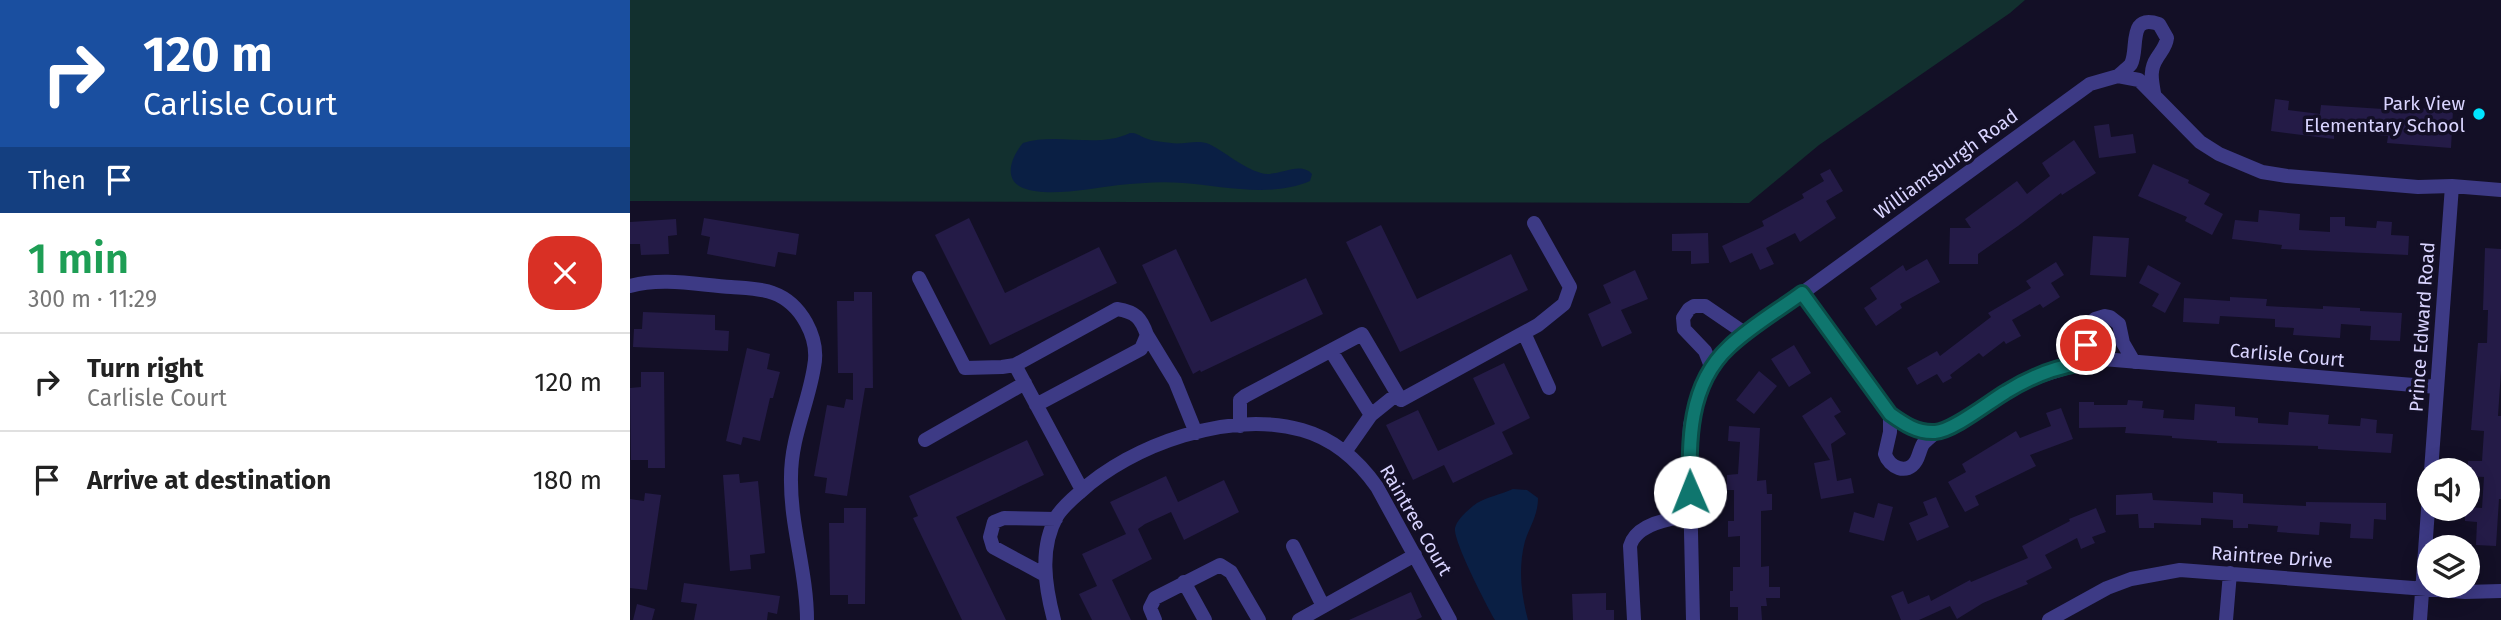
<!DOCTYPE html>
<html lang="en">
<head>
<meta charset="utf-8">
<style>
	:root { --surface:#fff; --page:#f2f2f2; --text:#222; --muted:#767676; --line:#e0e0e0 }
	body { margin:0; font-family:"Fira Sans",sans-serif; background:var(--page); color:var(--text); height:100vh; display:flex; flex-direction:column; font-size:26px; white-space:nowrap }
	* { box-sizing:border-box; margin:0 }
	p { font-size:23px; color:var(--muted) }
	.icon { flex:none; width:38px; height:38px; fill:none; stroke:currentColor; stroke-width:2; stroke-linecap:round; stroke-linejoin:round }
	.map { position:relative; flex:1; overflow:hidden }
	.drawer { display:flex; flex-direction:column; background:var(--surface); width:630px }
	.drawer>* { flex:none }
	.hud { background:#1a4fa0; color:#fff; overflow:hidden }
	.fabs { position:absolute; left:1787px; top:458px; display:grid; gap:14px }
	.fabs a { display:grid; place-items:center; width:63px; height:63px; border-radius:50%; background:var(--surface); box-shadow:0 4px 18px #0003; font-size:35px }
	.pin { position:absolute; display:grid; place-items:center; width:60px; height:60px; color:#fff; margin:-30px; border:4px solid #fff; border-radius:50%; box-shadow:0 2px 7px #0007 }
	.me { position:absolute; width:77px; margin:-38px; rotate:359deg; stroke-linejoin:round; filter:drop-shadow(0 0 5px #0008) }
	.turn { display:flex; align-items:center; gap:24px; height:147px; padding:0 28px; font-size:32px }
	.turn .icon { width:91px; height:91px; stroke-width:2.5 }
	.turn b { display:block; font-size:49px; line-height:60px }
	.then { display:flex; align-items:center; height:66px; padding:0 28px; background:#0003; gap:14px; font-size:26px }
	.round { display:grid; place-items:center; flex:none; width:74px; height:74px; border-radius:28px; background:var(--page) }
	.headline { display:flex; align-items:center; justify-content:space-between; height:119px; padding:0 28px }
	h1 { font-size:42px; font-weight:600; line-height:52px; color:#1e9e55 }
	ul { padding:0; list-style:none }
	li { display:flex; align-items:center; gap:21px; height:98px; padding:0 28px; border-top:2px solid var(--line) }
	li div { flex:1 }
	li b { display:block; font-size:26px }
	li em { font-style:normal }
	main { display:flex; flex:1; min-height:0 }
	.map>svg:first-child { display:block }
	.green { fill:#12302f }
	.water { fill:#0a1f44 }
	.building { fill:#241b47 }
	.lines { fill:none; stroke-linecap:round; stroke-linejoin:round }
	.minor { stroke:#3d3a85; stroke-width:14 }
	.route-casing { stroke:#0a4d48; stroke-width:18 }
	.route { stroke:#0f766e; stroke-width:12 }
	.poi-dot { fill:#00e5ff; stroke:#130f26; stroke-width:2.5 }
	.labels { text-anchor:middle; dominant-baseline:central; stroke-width:7; stroke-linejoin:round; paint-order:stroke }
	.poi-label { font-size:19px; fill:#d9d4ff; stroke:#130f26; text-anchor:end }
	.street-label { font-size:19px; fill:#d9d4ff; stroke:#130f26 }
</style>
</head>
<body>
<main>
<section class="drawer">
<div class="hud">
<div class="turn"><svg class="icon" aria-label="right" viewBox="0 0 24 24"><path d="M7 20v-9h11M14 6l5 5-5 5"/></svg><div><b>120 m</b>Carlisle Court</div></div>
<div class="then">Then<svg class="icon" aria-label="arrive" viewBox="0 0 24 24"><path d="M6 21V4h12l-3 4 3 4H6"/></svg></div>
</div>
<div class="headline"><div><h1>1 min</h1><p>300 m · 11:29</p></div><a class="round" style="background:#d93025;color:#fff"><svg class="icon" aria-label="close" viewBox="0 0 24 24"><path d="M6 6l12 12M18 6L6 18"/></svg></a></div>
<ul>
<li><svg class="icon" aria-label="right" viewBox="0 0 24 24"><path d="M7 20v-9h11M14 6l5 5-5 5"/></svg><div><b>Turn right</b><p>Carlisle Court</p></div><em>120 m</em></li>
<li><svg class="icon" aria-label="arrive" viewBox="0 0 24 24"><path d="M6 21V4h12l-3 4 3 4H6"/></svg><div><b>Arrive at destination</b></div><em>180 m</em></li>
</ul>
</section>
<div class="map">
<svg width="1871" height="620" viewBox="0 0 1871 620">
	<rect width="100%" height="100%" fill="#130f26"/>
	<path class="green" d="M0,0H1395L1380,13L1189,145L1119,203L0,201Z"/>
	<path class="water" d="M500,133C507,133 508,135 515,138C522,141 533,142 541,143C554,145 567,139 579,144C597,153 611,167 631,173C648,178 669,160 682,174L680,181C641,198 593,186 553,183C532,181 509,183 489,185C462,188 418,198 393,188C372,179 382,156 393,143C428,132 467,149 500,133Z
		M883,489L897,490L908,498C908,515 900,526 895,541C888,568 891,594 898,620H865C857,606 823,541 825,528C827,519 840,508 847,503C857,497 872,494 883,489Z"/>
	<path class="building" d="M1645,99L1659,101L1658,110L1690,114L1691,105L1784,111V108L1823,110L1821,148L1757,143L1758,136L1736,134V130L1704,128V139L1641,131Z
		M1479,124L1481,137L1503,134L1506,153L1469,158L1464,126Z
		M1444,140L1466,173L1432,195L1431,193L1388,226L1348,254V264H1319L1320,228H1341L1335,219L1387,181L1397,194L1420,176L1412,163Z
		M1523,164L1559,180L1558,183L1580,194L1574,204L1593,214L1582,235L1555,221L1557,217L1508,196Z
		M1200,169L1213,191L1196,201L1206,218L1170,242L1165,233L1136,248L1144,264L1130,270L1122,253L1100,263L1092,246L1134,226L1132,221L1174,198L1172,194L1194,181L1190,174Z
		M1629,210L1670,214L1669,230L1700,232V217H1715V226L1746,228L1747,221L1762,222L1761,235L1779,236L1778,255L1651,249L1652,245L1602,239L1605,220L1628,222Z
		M74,218L169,234L166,255L148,252L145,267L77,254L80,237L71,235Z
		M339,218L375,293L469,247L487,283L360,345L305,235Z
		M46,219L47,235L38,236L39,254L11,255L10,244H0V222Z
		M751,225L787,299L881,254L898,290L770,352L716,242Z
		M1078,233L1079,263L1061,264V251H1042V234Z
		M1463,236L1499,238L1496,277L1460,275Z
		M1855,248L1871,249V371L1868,416H1871V499H1869L1866,546L1846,545L1847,522L1835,521V509L1838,507L1852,508L1854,477L1838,476V461H1852L1854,431L1841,430L1848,343H1857L1858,310H1853Z
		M546,249L581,322L676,278L693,314L571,372L570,370L563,374L512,265Z
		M1297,259L1310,282L1270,304L1272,308L1246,326L1234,308L1247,299L1240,288L1273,265L1276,271Z
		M1426,262L1434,275L1421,283L1430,297L1413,308L1410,304L1382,320L1391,336L1376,344L1374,341L1353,357L1349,353L1320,375L1322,378L1313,383L1307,374L1287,385L1277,368L1307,351L1310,356L1361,317L1358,313L1401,288L1396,281Z
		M1518,265L1551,283L1535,313L1522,306L1529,294L1509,283Z
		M1005,270L1018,299L991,310L1002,333L972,347L958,314L981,303L973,285Z
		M224,292H242L243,388H235L217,496L195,493L197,478L184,476L197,405L214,408L216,399L223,400V373H208L207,301H224Z
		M1600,297L1637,299L1636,306L1693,309V306L1730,308V311L1772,313L1770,341L1740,340L1741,326L1711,324L1710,338L1663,335L1664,328L1645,327V319L1590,316L1589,324L1553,322L1554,298L1600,301Z
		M13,312L85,315V330L99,331L98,351L3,347L4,329H12Z
		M1164,345L1181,373L1159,387L1141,359Z
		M117,348L140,354L137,369L150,372L143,398H140L130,441L113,437L111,445L96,441Z
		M874,363L900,418L872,432L883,454L823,483L814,465L783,480L756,425L788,410L808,451L865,424L843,378Z
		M1129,371L1147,386L1124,414L1106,400Z
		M11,372H34L35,468H18V460H1L0,388L11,387Z
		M1201,397L1211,412L1204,416L1216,434L1201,444L1207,481L1221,478L1224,493L1191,499L1184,463L1200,460L1172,416Z
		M1498,400L1513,401L1512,408L1534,410L1533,418L1564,420L1565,404L1605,407V416L1628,418V423L1658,425L1659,412L1699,415L1698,424L1730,426L1731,418L1747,420L1746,433L1763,434L1761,453L1688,449V446L1587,443V441L1542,438V436L1495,433L1496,427L1449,428V402H1464V405H1497Z
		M1431,408L1443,439L1400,455L1406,466L1345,496L1349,505L1335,512L1318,482L1336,472L1332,464L1386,431L1390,438L1421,426L1416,413Z
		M1099,426L1130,428L1127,481L1136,480L1137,494H1142V510L1131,511V567L1139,566V587H1150V598H1136L1137,606H1131L1132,620H1108V607H1100V591H1103V567H1110V536L1098,537V521H1104V490H1097V475L1108,474L1110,442L1098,441Z
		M397,440L414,475L326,517L376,620H332L283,518L288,516L279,496Z
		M109,474L110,483L128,481L135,553L120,555L121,569L100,571L93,475Z
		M536,476L548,502L594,480L609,512L554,540L541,512L515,524L508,529L522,559L482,580L501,620H462L449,594L467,586L452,554L496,534L480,502Z
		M1583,492L1613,494V503L1676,506V502L1756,503V520L1744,519L1743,539L1720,538L1721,524L1690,522L1689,535L1647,532L1648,526L1618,524V528H1603V520L1571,518V525L1524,523V528H1509L1508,514L1486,515V495L1522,493L1523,500L1583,503Z
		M15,493L31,495L17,590L0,588V499L14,501Z
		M1306,497L1319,527L1287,541L1279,523L1298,515L1293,502Z
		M1248,503L1263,507L1254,541L1219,532L1224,512L1244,518Z
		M214,508H236L235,604H218V595H200L199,523H214Z
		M1466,508L1476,532L1462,537L1465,543L1451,549L1447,538L1415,555L1422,568L1396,581L1398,584L1353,603L1327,619L1320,606L1289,620H1271L1261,596L1273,591L1278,604L1299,595L1301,601L1340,580L1341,582L1398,558L1392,546L1440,521L1439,519Z
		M54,583L150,596L147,614L138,612L137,620H64L67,604L51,602Z
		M781,592L792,617L786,620H719Z
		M976,593V610H984V620H943L942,594Z
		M7,604L25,609L22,620H3Z"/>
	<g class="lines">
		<path class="minor" d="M1488,76C1491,73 1498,68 1501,64C1509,49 1497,13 1529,24L1537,38C1536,47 1531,51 1527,58C1519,70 1522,81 1524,93
			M289,278L335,368L372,367L385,365
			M0,286C32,277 69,285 101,287C115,288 130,288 143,293C171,303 190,338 184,367C178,405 161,437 161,477C160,526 177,571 177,620
			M1173,293L1260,414C1274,424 1287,432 1304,432C1324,431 1362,399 1380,389C1410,374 1440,366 1473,359L1807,387
			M894,333L919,388
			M517,335L545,381L566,433
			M701,351L741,415L767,394
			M1447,364L1456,345L1461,323L1465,319L1475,316L1480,317L1489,324L1493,343L1504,362
			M1082,369L1075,351L1054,329L1053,318L1059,309L1064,306H1075L1116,334
			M406,405L511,349L517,335C511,318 506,312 487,309L385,365L452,490
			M1260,414V432L1255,454C1259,467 1277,476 1286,461C1289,456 1290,449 1293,444C1296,440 1302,436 1306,432
			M610,426V400L615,396L732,334L771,400L908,325L934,304L940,287L904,223
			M295,440L395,383
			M715,452L741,415
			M1801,471L1822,186
			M663,546L693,606
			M415,575L363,547L360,537L364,522L374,518L426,519
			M554,582L575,620
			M424,620C415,586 409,548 427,516C432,508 442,499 449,493C502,444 600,410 672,430C704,439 728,460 747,487L820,620
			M525,620L520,608L525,598L590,565L601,572L629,620
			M669,620L785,555
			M1004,620L1000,546C1006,524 1041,518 1060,516
			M1063,620L1059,444L1060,425L1071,389L1082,369L1098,347L1460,84L1488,76L1509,80L1570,142L1589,154L1632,172L1657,176L1788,187L1822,186L1871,190
			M1419,620L1477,588L1501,579L1550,570L1835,592L1871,591
			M1596,620L1600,573
			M1790,620L1799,496"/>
	</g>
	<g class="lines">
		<defs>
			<path id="route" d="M1060,492C1059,441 1058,385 1099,347C1121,326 1149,310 1172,293L1260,414C1274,424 1287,433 1305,432C1323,431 1359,402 1376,392C1397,379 1423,368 1447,364L1456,345"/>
		</defs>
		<use href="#route" class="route-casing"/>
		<use href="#route" class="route"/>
	</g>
	<circle class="poi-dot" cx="1849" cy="114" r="7"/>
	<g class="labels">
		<g class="poi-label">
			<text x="1835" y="103">Park View<tspan x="1835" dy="22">Elementary School</tspan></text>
		</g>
		<g class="street-label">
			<text transform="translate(1316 164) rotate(-36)">Williamsburgh Road</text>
			<text transform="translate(1792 327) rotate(-86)">Prince Edward Road</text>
			<text transform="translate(1657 355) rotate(5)">Carlisle Court</text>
			<text transform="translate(786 520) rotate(60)">Raintree Court</text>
			<text transform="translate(1642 557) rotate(4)">Raintree Drive</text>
		</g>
	</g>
</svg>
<div class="fabs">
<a><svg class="icon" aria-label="sound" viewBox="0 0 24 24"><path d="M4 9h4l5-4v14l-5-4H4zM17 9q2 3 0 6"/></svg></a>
<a><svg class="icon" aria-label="layers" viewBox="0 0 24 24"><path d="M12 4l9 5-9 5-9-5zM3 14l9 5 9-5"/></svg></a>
</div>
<div class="pin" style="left:1456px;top:345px;background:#d93025"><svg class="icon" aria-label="arrive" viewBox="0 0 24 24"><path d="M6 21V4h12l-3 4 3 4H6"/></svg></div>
<svg class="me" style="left:1060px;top:492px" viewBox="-20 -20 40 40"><circle r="19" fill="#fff"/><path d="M0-13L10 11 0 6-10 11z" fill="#0f766e"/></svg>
</div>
</main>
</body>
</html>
